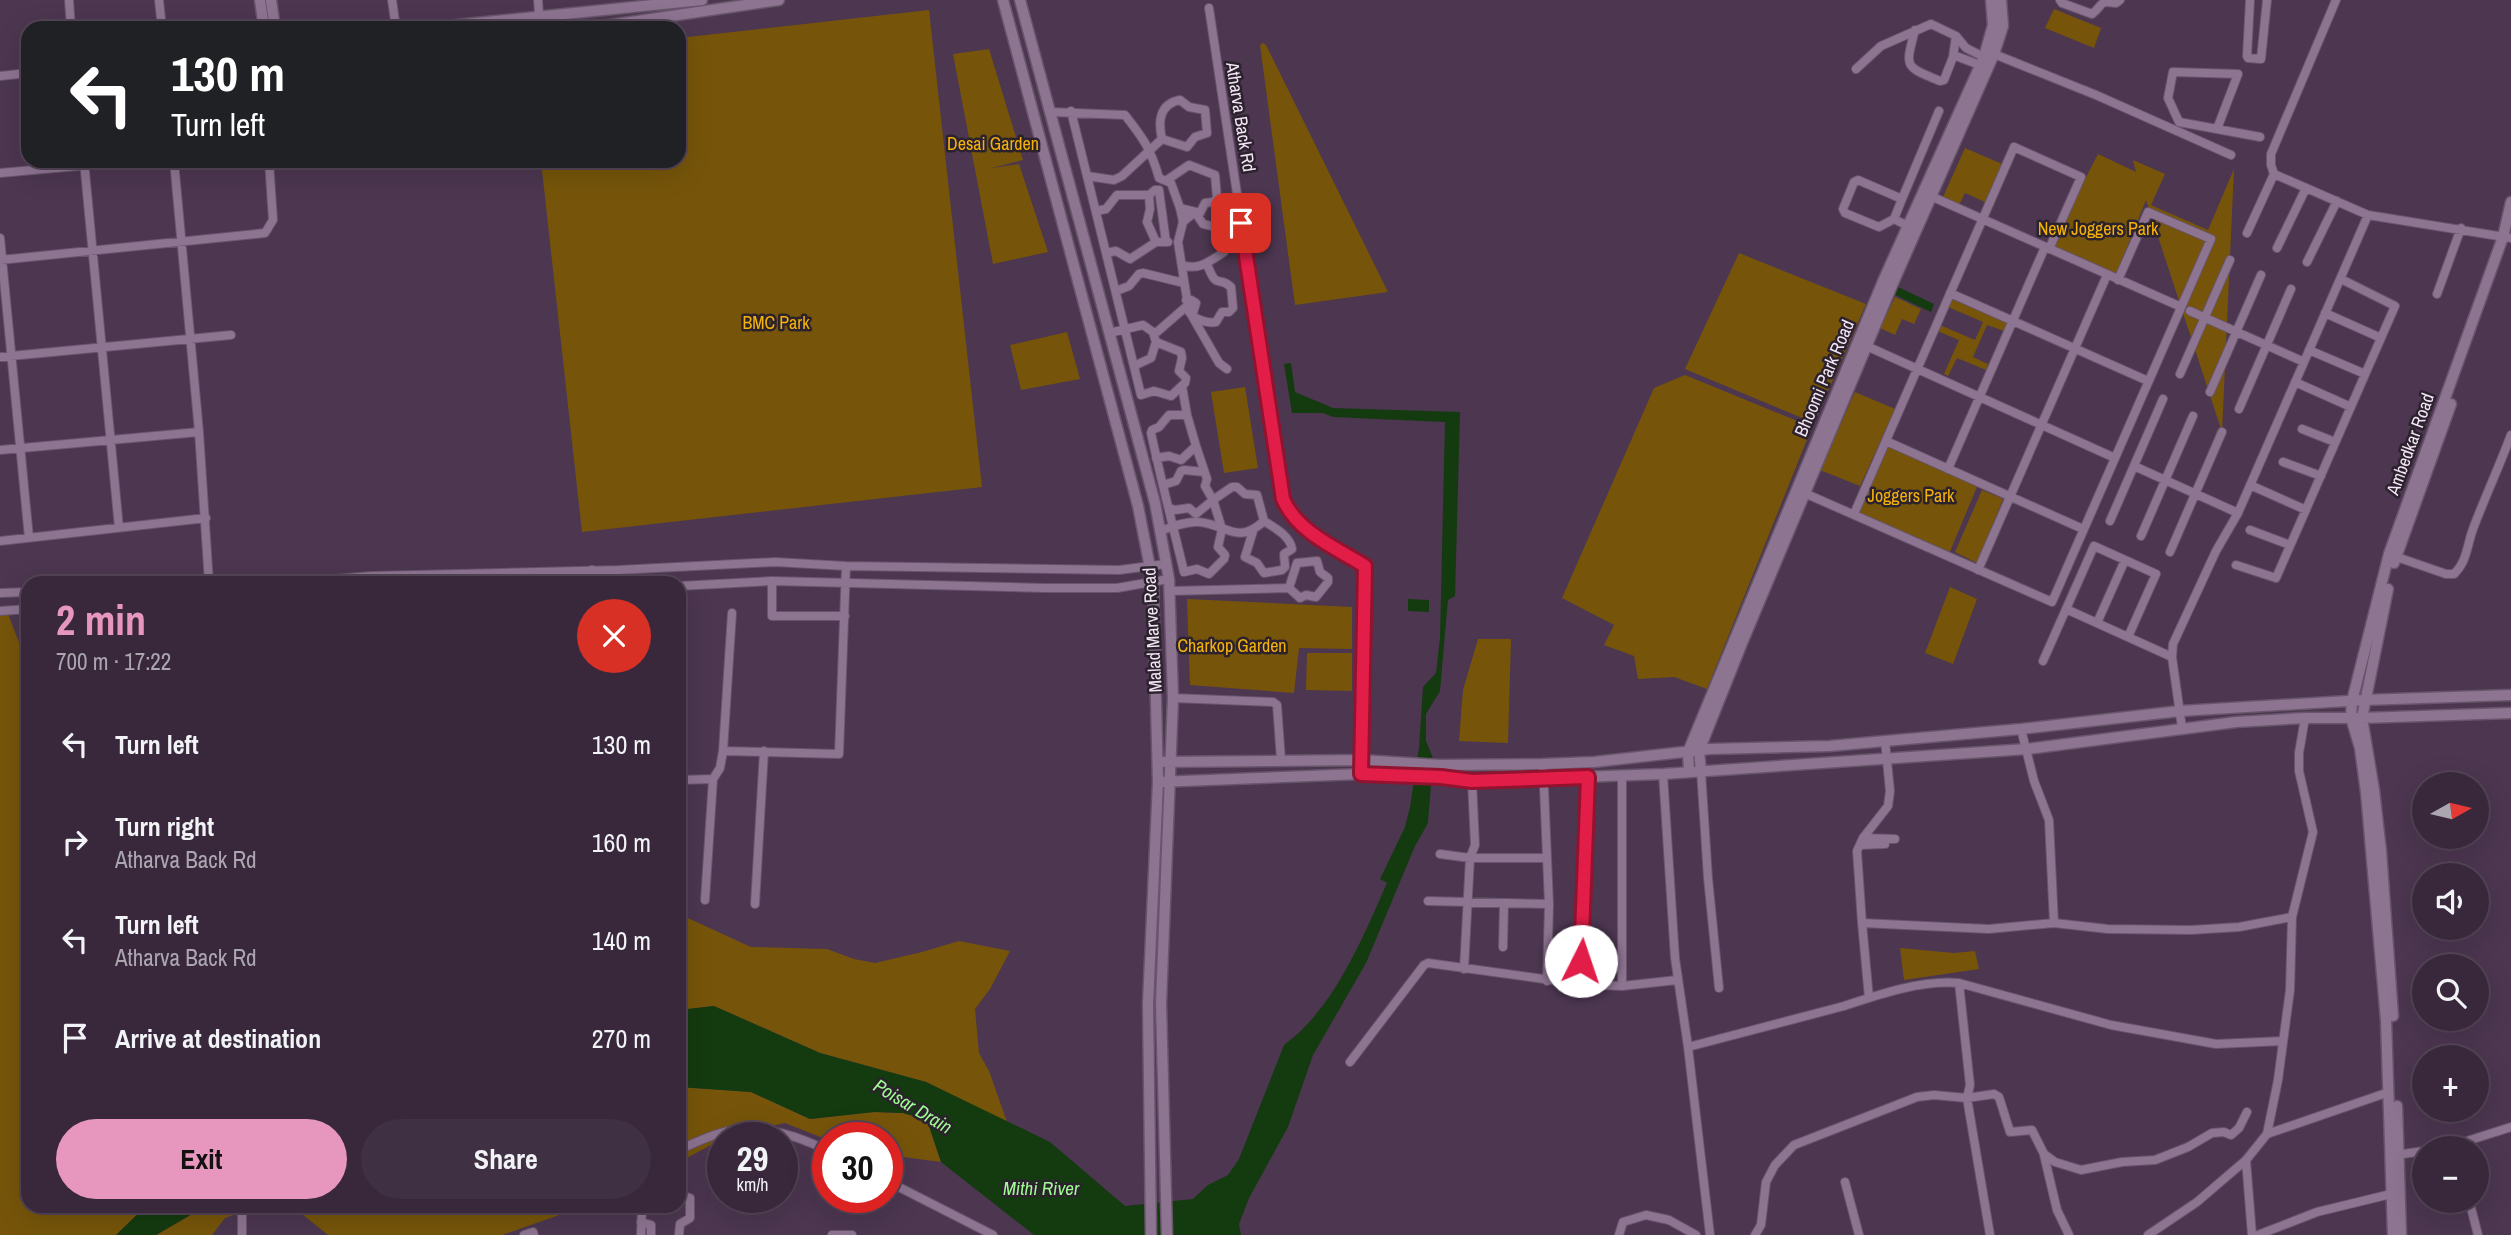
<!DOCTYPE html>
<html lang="en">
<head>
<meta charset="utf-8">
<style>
	:root { --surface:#39283c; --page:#403043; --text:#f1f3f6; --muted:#aba6af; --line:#534456; --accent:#e797bd }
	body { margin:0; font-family:"Archivo Narrow",sans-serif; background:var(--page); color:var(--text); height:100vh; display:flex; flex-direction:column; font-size:26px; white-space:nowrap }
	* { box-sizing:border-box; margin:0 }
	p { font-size:23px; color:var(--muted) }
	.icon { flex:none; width:38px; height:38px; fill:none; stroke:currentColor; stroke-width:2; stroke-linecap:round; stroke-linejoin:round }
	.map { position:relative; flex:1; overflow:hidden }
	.panel { position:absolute; left:21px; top:576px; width:665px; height:637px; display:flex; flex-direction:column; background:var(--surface); border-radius:21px; box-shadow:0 7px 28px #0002,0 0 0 2px var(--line) }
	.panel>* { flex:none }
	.hud { position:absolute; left:21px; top:21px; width:665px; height:147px; border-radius:21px; box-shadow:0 7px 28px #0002,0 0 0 2px var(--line); background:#202124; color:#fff; overflow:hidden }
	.needle { width:46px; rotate:82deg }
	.fabs { position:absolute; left:2412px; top:772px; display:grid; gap:14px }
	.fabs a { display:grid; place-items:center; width:77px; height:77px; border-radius:50%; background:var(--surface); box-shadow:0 7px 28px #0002,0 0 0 2px var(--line); font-size:35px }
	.speed { position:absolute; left:707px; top:1122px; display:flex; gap:14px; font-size:35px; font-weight:700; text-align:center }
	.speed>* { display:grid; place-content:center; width:91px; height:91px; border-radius:50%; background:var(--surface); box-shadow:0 7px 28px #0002,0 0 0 2px var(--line); line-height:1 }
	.speed small { font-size:18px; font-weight:400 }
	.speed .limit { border:10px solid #d22; background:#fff; color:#111 }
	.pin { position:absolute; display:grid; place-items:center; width:60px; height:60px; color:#fff; margin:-30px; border-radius:14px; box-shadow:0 4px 10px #0006 }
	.me { position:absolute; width:77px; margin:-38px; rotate:4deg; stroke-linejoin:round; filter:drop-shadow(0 0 5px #0008) }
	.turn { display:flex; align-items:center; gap:24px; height:147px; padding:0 35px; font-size:32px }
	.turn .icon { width:91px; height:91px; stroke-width:2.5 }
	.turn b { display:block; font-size:49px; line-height:60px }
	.round { display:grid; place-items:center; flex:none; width:74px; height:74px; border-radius:37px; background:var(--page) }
	.summary { display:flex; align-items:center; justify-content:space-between; height:119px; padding:0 35px }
	h1 { font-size:42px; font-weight:700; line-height:52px; color:var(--accent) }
	.primary-button { display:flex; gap:14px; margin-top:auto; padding:14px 35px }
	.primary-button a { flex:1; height:80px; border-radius:42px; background:var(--accent); color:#111; font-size:28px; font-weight:700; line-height:80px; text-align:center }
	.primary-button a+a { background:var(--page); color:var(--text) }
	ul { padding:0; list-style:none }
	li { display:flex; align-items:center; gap:21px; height:98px; padding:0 35px }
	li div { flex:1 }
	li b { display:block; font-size:26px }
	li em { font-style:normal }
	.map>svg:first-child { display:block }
	.green { fill:#76550a }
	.water { fill:#143a0f }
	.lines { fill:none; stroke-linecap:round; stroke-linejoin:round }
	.street-casing { stroke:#68556b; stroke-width:10 }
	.secondary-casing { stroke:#68556b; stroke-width:13 }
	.street { stroke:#8d7491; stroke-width:8 }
	.secondary { stroke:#8d7491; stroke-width:10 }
	.route-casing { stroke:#92132f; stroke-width:18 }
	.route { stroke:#e11d48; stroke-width:12 }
	.labels { text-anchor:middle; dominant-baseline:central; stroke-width:5; stroke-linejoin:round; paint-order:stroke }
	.street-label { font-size:18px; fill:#f3e5f5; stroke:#2c222e }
	.park-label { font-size:18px; fill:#f5b308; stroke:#2c222e }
	.water-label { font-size:19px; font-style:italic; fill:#9efc92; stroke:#2c222e }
</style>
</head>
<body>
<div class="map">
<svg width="2511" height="1235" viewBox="0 0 2511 1235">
	<rect width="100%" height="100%" fill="#4c3650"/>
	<path class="green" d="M2054,9L2101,28L2094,48L2045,28Z
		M929,10L982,487L582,532L541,161H679V38Z
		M1263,43L1266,45L1388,292L1295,305L1260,45Z
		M989,49L1023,160L992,168L1019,164L1048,252L993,264L953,54Z
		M1965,148L2002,164L1985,202L1965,193L1959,205L1943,197Z
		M2098,154L2136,172L2133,160L2165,174L2151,205L2208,230L2234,169L2222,432L2146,200L2116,274L2049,249Z
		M1739,253L1866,304L1814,423L1685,369Z
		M1895,297L1921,309L1914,324L1902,319L1895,335L1880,328Z
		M1952,299L2007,323L2004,331L1987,325L1973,357L1988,364L1986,370L1957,358L1948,376L1944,374L1959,340L1937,331L1940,325L1975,340L1983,322L1948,307Z
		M1067,332L1080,379L1021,390L1010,345Z
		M1685,375L1812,427L1707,689L1674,677L1638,679L1634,656L1604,645L1614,625L1562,598L1654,388Z
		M1245,387L1258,468L1224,473L1211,392Z
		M1855,392L1895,409L1860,486L1820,470Z
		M1888,442L1979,482L1949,554L1856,515Z
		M1982,490L2003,499L1977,563L1955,552Z
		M1950,587L1977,599L1953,664L1925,653Z
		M1187,599L1352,607V649L1299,648L1294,693L1190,685Z
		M0,610L7,611L28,666V1206H146L116,1235H0Z
		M1478,639H1511L1508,743L1459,741L1463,690Z
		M1307,653H1352V691L1306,690Z
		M679,914L751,947L827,949L854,959L875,963L922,952L959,941L1010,951L990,989L975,1009L979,1053L989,1071L1007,1122L926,1082L820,1053L714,1006L679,1010Z
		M1900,948L1954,953L1975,951L1979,969L1904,980Z
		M679,1087L751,1092L810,1119L874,1112L903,1113L927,1120L941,1162L903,1157L887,1149V1138H828V1140L785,1123L730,1135L679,1162Z
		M206,1206H257L225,1218L212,1235H156Z
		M292,1206H585L502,1235H328Z"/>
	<path class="water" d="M1898,287L1934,304L1931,312L1895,295Z
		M1291,363L1295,392L1333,408L1460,412L1455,596L1448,600L1440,691L1426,714V741L1433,758L1428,823L1415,846L1366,963L1313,1055L1288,1127L1249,1198L1239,1224L1241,1235H1034L941,1162L927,1120L903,1113L874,1112L810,1119L751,1092L679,1087V1010L714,1006L820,1053L926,1082L1050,1142L1125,1206L1193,1199L1208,1185L1228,1175L1239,1159L1284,1045C1334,1009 1363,937 1387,883L1380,879L1405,827L1410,807L1419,748L1423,687L1436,673L1440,638L1445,422L1333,417L1323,413H1292L1284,364Z
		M1408,599L1429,600V612L1408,611Z
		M146,1206H206L156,1235H116Z"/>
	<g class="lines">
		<defs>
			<path id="street" d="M69,0L71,28
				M159,0L162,28
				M392,0L396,28
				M538,0L540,28
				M2060,0L2062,3L2092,14C2104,5 2098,0 2116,3L2120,0
				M2250,0L2247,56L2248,58L2261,59L2267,0
				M2336,0L2271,154V165L2274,174L2368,215L2511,238
				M1209,8L1283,499C1297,532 1336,548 1365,566L1361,774
				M1915,30C1905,68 1904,66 1940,81L1944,80L1953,57L1956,56L1985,67
				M1989,52L2096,95L2231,155
				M1953,57L1956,36
				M1856,69L1881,46L1931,24L1956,36L1966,48L1986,58
				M0,76L28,73
				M1180,100L1189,107L1205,110L1207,133L1195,137L1187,147L1162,139C1158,122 1159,104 1180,100Z
				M1071,111L1141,395L1154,391L1171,396L1185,383L1186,378L1179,371L1182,358L1181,352L1156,342L1153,332
				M1051,112L1125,115C1143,138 1151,149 1159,178L1171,183L1180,208L1183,222L1178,242L1189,312C1194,319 1208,324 1216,322L1222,312H1229L1233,308L1231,287C1218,275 1217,291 1207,264
				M2217,129L2238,74L2173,72L2168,98L2179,122L2260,137
				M84,161L119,528
				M174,161L199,432L209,583
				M0,173L133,161
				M1087,176L1114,180L1122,176L1162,139
				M1167,180L1189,165L1215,175L1217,198L1213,202L1205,203L1200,213L1180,208
				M1926,194L2179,306
				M1149,195L1150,209L1147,222L1156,242
				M1902,199L1939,111
				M1096,211L1106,209L1117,195H1149L1155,190H1159L1166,242
				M1894,219L1902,199L1858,180L1854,182L1843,209L1845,213L1879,227L1894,219L1910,227
				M2247,233L2274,174
				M0,238L29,538
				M2277,248L2306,188
				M1106,253L1116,251L1130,259L1156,242H1168
				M0,260L265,233L273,220L269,161
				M2307,262L2337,201
				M1182,265C1199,271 1210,261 1224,252L1220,228L1203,224L1195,212L1183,222
				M2341,279L2395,306L2381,338
				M1116,291L1129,286L1139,274L1143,273L1184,283
				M1950,293L2148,381
				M2437,294L2461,228
				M1186,300H1191L1196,303L1192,316L1219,363L1227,369
				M2190,311L2304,362L2368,215
				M1109,333L1143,325L1153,332H1157L1188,305
				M1862,344L2115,458
				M2309,350L2365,374
				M0,357L231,335
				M1134,366L1151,358L1156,342
				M2180,374L2230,260
				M2295,382L2351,407
				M2210,392L2261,275
				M2239,409L2291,289
				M2302,429L2335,442
				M1886,441L2083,529
				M0,450L199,432
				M1156,458L1169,456L1181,460L1196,446L1187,415L1182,386
				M2283,462L2321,476
				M2134,466L2238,513L2304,362
				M1948,469L2045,247
				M1163,485L1176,481L1181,471L1184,470L1204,472
				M2250,485L2306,510
				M1802,492L2052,602L2211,239L2148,212L2118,280
				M1169,508L1175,510L1189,508L1196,514L1213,500L1205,486L1207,479L1196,446
				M1854,514L2014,147L2081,177L2049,249
				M2110,521L2163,399
				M2250,530L2290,545
				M1160,531C1172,527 1186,521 1198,522C1227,524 1237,546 1264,521L1257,495L1245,494L1237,487H1232L1213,500L1222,529L1218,547L1225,555L1224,559L1209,574L1197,569L1184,572C1173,526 1161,480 1151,433L1152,430L1159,427L1169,415H1187
				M1253,531L1245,557L1257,563L1264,573L1282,570L1285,567L1284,554L1292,549C1290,536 1275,528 1264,521
				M2141,536L2193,416
				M0,541L206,518
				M2170,552L2222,432
				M2391,555L2446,574H2454C2467,562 2467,545 2473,529C2485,497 2499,467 2511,435
				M2236,565L2276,578L2381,338L2325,313
				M592,570V583
				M1978,570L2107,275
				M772,581V616H845
				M287,583L372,576L618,570L775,562L846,566L1119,570L1166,564
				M679,586L772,581L1045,588H1117L1169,579
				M1170,591L1289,588L1300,598L1306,595L1316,597L1328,582V578L1320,572L1317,561L1297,563L1289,588
				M0,593L28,592
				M2066,609L2172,657
				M0,611L28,609
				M2097,623L2125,560
				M2043,661L2094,546L2156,574L2128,637
				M1173,698L1273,702L1277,705L1281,760
				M2305,718L2299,753V771L2313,832L2292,917L2290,990L2278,1080L2267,1134L2389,1092
				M2182,728L2172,657L2173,644L2216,551L2238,513
				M2021,729L2034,781L2049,820L2054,923
				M1885,741L1890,791L1888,806L1863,838L1857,851L1862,923L1989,929L2054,923L2108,929L2191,930L2239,927L2292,917
				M723,751L732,613
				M1543,764L1549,904L1547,981
				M1701,771L1708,878L1719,988
				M1663,774L1675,958L1688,1047
				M1622,776V986
				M679,780L713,779L720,768L723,751L839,754L846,566
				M1863,838L1895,839
				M1860,845L1885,844
				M1440,854L1470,858H1547
				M705,900L713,779
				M1428,901L1549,904
				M755,904L764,751
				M1862,923L1869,998
				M1503,947L1504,903
				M1464,969L1470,858L1475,845L1472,781
				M1959,983L2111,1025L2216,1044L2283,1041
				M1580,984L1588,777
				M1350,1062L1424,965L1428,963L1580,984L1622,986L1677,980
				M2445,1148L2511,1127
				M679,1150C698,1141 722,1130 742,1129C772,1127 802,1138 828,1151
				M2044,1155L2057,1210L2069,1235
				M2396,1155L2424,1151
				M887,1181L993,1235
				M1845,1182L1859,1235
				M679,1195L690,1198V1218L680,1224L679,1235
				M2469,1200L2478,1235
				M242,1206V1235
				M641,1222L651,1225V1235
				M524,1235L533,1232L534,1235
				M641,1235L642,1206
				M832,1235H852
				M1619,1235L1623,1222L1646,1215L1669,1220L1696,1235
				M1710,1235L1688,1047L1844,1006C1880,994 1921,980 1959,983L1970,1085L1967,1098L1990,1235
				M1755,1235L1761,1225L1766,1182L1775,1165L1794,1145L1917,1097L1934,1095L1967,1098L1994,1094L1999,1097L2010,1132L2032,1130L2044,1154L2055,1162L2081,1170L2122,1162L2155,1160L2188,1147L2212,1133L2224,1132L2231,1135L2239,1128L2247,1112
				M2148,1235L2197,1202L2246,1160
				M2252,1235L2246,1160L2267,1134
				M2258,1235L2317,1212L2395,1193"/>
			<path id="secondary" d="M260,0L264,28
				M271,0L275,28
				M1003,0L1138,506L1153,583L1158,782L1148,1004L1151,1235
				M1020,0L1155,503L1169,579L1173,698L1161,1003L1167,1235
				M428,28L702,0
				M590,28L779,0
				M2394,563L2451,404
				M2388,589L2362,718L2374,790L2381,851L2393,1016
				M1158,762L1361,760L1439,765L1543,764L1594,762L1710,749L1830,746L1885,741L2021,729L2180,711L2364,700L2511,695
				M1689,771L1688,752L1884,279L1984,57L1993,25L1991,0
				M1701,771L1699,751L1742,643L1893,283L1994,54L2003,26L2001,0
				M1158,782L1361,774L1441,777L1472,781L1663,774L2027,749L2236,722L2305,718H2362L2511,713
				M2397,1106L2401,1235
				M2393,1235L2386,1020L2366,792L2360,748L2351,718L2352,701L2389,554L2503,237L2511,202"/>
		</defs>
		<use href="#street" class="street-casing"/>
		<use href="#secondary" class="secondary-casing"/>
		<use href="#street" class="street"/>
		<use href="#secondary" class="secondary"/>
	</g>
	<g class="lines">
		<defs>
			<path id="route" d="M1241,223L1283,499C1297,532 1336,548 1365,566L1361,774L1441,777L1472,781L1588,777L1581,961"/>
		</defs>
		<use href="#route" class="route-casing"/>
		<use href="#route" class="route"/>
	</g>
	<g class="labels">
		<g class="street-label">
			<text transform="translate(1241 117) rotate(81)">Atharva Back Rd</text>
			<text transform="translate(1824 378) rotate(-67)">Bhoomi Park Road</text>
			<text transform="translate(2410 444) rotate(-70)">Ambedkar Road</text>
			<text transform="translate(1152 630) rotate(-93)">Malad Marve Road</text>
		</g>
		<g class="park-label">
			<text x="993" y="143">Desai Garden</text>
			<text x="2098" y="228">New Joggers Park</text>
			<text x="776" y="322">BMC Park</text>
			<text x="1911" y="495">Joggers Park</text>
			<text x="1232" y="645">Charkop Garden</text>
		</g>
		<g class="water-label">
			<text transform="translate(913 1106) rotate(31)">Poisar Drain</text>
			<text x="1041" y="1188">Mithi River</text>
		</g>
	</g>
</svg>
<div class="fabs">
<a><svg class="needle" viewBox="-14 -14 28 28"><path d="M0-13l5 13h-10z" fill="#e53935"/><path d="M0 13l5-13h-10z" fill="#aba6af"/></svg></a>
<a><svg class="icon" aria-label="sound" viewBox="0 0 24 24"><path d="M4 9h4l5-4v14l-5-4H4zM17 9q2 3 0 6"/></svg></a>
<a><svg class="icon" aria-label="search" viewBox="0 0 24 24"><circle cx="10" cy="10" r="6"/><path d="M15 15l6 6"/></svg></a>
<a>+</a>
<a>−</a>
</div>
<div class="speed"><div>29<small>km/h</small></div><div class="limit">30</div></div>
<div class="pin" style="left:1241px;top:223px;background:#d93025"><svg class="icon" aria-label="arrive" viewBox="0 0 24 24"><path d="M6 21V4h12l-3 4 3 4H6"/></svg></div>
<svg class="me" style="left:1581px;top:961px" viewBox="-20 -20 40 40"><circle r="19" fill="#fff"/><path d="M0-13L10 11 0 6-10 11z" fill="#e11d48"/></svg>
<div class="hud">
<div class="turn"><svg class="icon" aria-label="left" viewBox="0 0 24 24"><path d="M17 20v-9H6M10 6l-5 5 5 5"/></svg><div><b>130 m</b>Turn left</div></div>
</div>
<section class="panel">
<div class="summary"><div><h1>2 min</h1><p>700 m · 17:22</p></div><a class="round" style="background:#d93025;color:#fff"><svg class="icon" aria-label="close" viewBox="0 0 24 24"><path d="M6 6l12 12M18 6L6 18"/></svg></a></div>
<ul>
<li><svg class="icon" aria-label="left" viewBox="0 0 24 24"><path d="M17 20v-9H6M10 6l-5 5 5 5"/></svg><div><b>Turn left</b></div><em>130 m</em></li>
<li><svg class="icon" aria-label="right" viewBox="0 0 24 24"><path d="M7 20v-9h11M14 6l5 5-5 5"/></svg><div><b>Turn right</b><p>Atharva Back Rd</p></div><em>160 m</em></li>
<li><svg class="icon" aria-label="left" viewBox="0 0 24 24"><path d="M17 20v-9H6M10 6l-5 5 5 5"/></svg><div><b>Turn left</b><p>Atharva Back Rd</p></div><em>140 m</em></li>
<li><svg class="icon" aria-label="arrive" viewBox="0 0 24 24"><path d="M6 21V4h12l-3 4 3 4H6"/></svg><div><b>Arrive at destination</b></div><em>270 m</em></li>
</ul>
<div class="primary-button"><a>Exit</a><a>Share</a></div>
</section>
</div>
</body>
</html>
